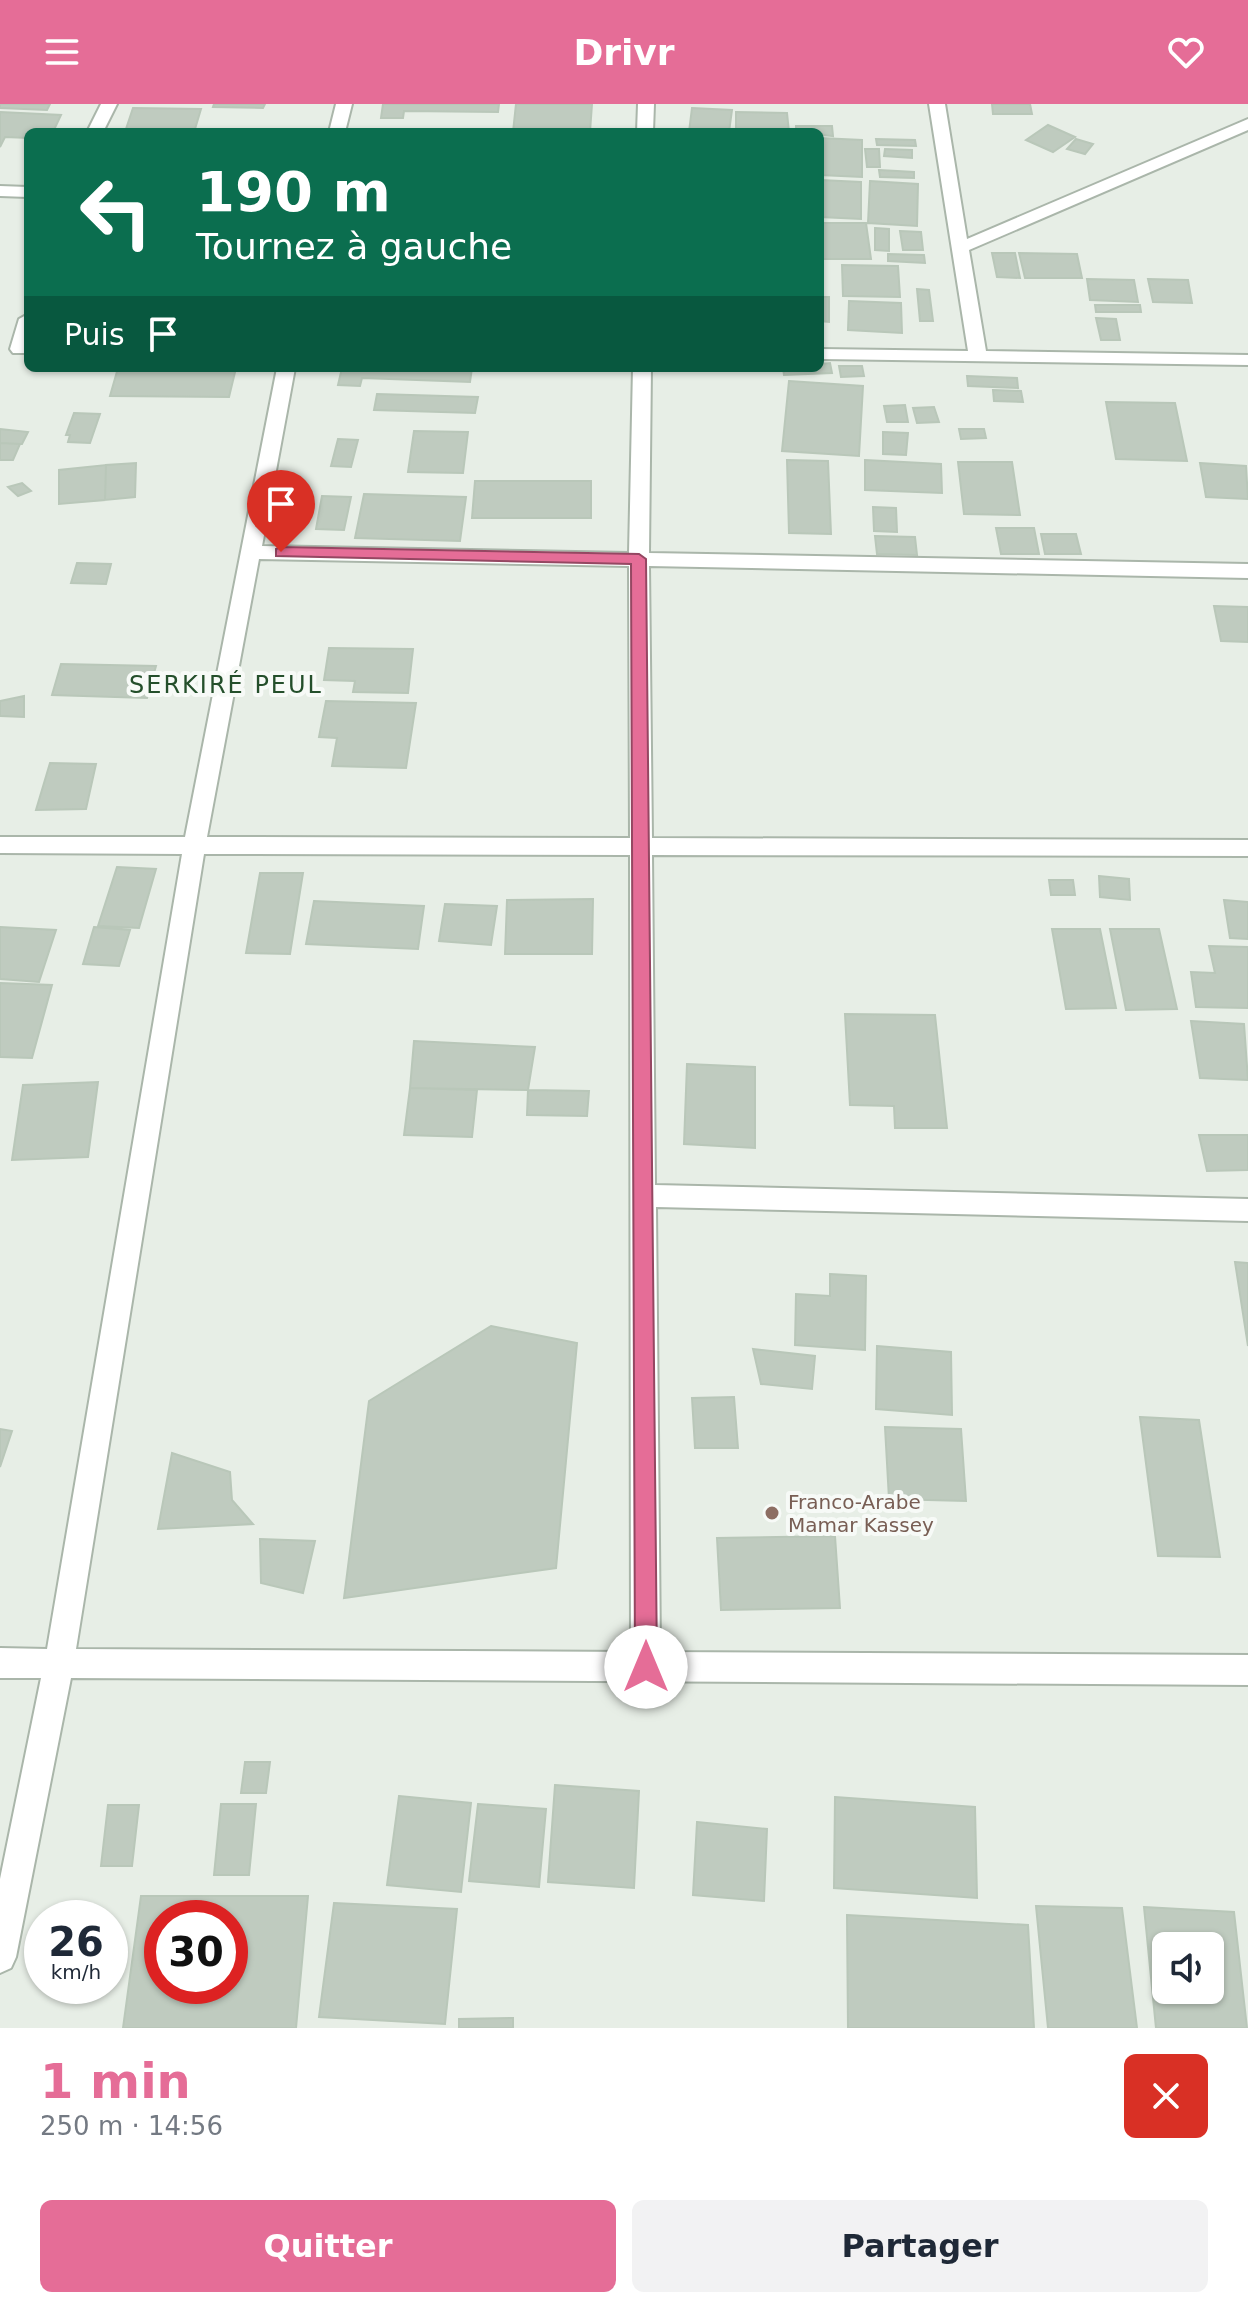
<!DOCTYPE html>
<html lang="fr">
<head>
<meta charset="utf-8">
<style>
	:root { --surface:#fff; --page:#f2f2f3; --text:#1f2937; --muted:#747a83; --accent:#e56d97 }
	body { margin:0; font-family:"DejaVu Sans",sans-serif; background:var(--page); color:var(--text); height:100vh; display:flex; flex-direction:column; font-size:30px; white-space:nowrap }
	* { box-sizing:border-box; margin:0 }
	p { font-size:26px; color:var(--muted) }
	.icon { flex:none; width:44px; height:44px; fill:none; stroke:currentColor; stroke-width:2; stroke-linecap:round; stroke-linejoin:round }
	.map { position:relative; height:1924px; overflow:hidden }
	.sheet { display:flex; flex-direction:column; background:var(--surface); flex:1 }
	.sheet>* { flex:none }
	.top-card { position:absolute; left:24px; top:24px; width:800px; height:244px; border-radius:12px; box-shadow:0 2px 6px #0004; background:#0b6e4f; color:#fff; overflow:hidden }
	.fabs { position:absolute; left:1152px; top:1828px; display:grid; gap:16px }
	.fabs a { display:grid; place-items:center; width:72px; height:72px; border-radius:12px; background:var(--surface); box-shadow:0 2px 6px #0004; font-size:40px }
	.speed { position:absolute; left:24px; top:1796px; display:flex; gap:16px; font-size:40px; font-weight:700; text-align:center }
	.speed>* { display:grid; place-content:center; width:104px; height:104px; border-radius:50%; background:var(--surface); box-shadow:0 2px 6px #0004; line-height:1 }
	.speed small { font-size:20px; font-weight:400 }
	.speed .limit { border:12px solid #d22; background:#fff; color:#111 }
	.pin { position:absolute; display:grid; place-items:center; width:68px; height:68px; color:#fff; margin:-82px -34px; border-radius:50% 50% 50% 0; rotate:-45deg; box-shadow:0 0 8px #0007 }
	.pin .icon { rotate:45deg }
	.me { position:absolute; width:88px; margin:-44px; rotate:0deg; stroke-linejoin:round; filter:drop-shadow(0 0 6px #0008) }
	.turn { display:flex; align-items:center; gap:28px; height:168px; padding:0 40px; font-size:36px }
	.turn .icon { width:104px; height:104px; stroke-width:2.5 }
	.turn b { display:block; font-size:56px; line-height:68px }
	.then { display:flex; align-items:center; height:76px; padding:0 40px; background:#0003; gap:16px; font-size:30px }
	.round { display:grid; place-items:center; flex:none; width:84px; height:84px; border-radius:12px; background:var(--page) }
	.overview { display:flex; align-items:center; justify-content:space-between; height:136px; padding:0 40px }
	h1 { font-size:48px; font-weight:800; line-height:60px; color:var(--accent) }
	.action { display:flex; gap:16px; margin-top:auto; padding:16px 40px }
	.action a { flex:1; height:92px; border-radius:12px; background:var(--accent); color:#fff; font-size:32px; font-weight:800; line-height:92px; text-align:center }
	.action a+a { background:var(--page); color:var(--text) }
	header { display:flex; justify-content:space-between; align-items:center; height:104px; padding:0 40px; background:var(--accent); color:#fff; font-size:36px; font-weight:800 }
	.map>svg:first-child { display:block }
	.building { fill:#bfcbbf; stroke:#b9c7b9; stroke-width:2; fill-rule:evenodd }
	.lines { fill:none; stroke-linecap:round; stroke-linejoin:round }
	.minor-casing { stroke:#aab6aa; stroke-width:4 }
	.minor { fill:#fff; fill-rule:evenodd }
	.route { fill:#e56d97; stroke:#954762; stroke-width:2 }
	.education-dot { fill:#8d6e63; stroke:#f7faf7; stroke-width:3 }
	.labels { text-anchor:middle; dominant-baseline:central; stroke-width:8; stroke-linejoin:round; paint-order:stroke }
	.education-label { font-size:20px; fill:#785e54; stroke:#f7faf7; text-anchor:start }
	.quarter-label { font-size:24px; letter-spacing:2px; fill:#244f2b; stroke:#f7faf7 }
</style>
</head>
<body>
<header><svg class="icon" aria-label="menu" viewBox="0 0 24 24"><path d="M4 6h16M4 12h16M4 18h16"/></svg>Drivr<svg class="icon" aria-label="heart" viewBox="0 0 24 24"><path d="M12 20l-8-8c-3-5 5-10 8-4 3-6 11-1 8 4z"/></svg></header>
<div class="map">
<svg width="1248" height="1924" viewBox="0 0 1248 1924">
	<rect width="100%" height="100%" fill="#e7eee6"/>
	<path class="building" d="M0,0H50L47,6L0,4Z
		M214,0H265L263,4L213,3Z
		M383,0H499L498,8L404,7L403,14H381Z
		M516,0H592L590,28H513Z
		M992,0H1030L1032,10H993Z
		M133,4L201,5L195,25H126Z
		M692,4L732,6L729,28H689Z
		M0,8L61,11L53,28H28V34L5,33L0,43Z
		M736,8L787,9L789,28H736Z
		M1048,21L1075,33L1053,48L1026,36Z
		M796,22H832L833,32L796,28Z
		M820,34L862,36V73L820,71Z
		M876,35L915,36L916,42L877,41Z
		M1076,35L1093,40L1085,50L1067,45Z
		M865,45H879L880,63H867Z
		M885,45L912,46V54L884,52Z
		M879,66L914,68V74L880,73Z
		M820,76L861,78V115L820,113Z
		M870,77L918,80L917,122L868,119Z
		M820,119H866L871,155H820Z
		M875,124L889,125V147L875,146Z
		M900,127L921,128L923,146H903Z
		M992,149H1015L1020,174L997,173Z
		M1019,149L1077,150L1082,174H1025Z
		M888,150L924,151L925,159L888,157Z
		M842,161L898,162L900,193L843,192Z
		M1087,175L1134,176L1138,198L1090,196Z
		M1148,175L1188,176L1192,199L1153,198Z
		M917,185L929,186L933,217H920Z
		M820,193H829V218L820,217Z
		M849,197L901,199L902,229L848,226Z
		M1095,201H1140L1141,208H1096Z
		M1096,214L1116,215L1120,236H1101Z
		M830,259L832,269L784,271L783,264H820V260Z
		M839,262H862L864,272L841,273Z
		M118,264H236L229,293L110,292Z
		M342,264H472L470,278L362,274L360,282L338,281Z
		M967,272L1017,274L1018,284L968,282Z
		M789,277L863,282L859,352L782,347Z
		M993,286L1021,287L1023,298L994,297Z
		M377,290L478,293L475,309L374,306Z
		M1106,298L1175,299L1187,357L1116,355Z
		M905,301L908,318H887L884,302Z
		M934,303L939,318L917,319L913,304Z
		M74,309L100,310L90,339L68,338L70,331H66Z
		M0,325L28,328L22,340L0,339Z
		M959,325H984L986,334L961,335Z
		M414,327L468,328L463,369L408,368Z
		M883,328L908,329L906,351L883,350Z
		M338,335L358,336L351,363L331,362Z
		M0,339L20,340L13,356H0Z
		M787,356L828,357L831,430L789,429Z
		M865,356L941,360L942,389L865,386Z
		M958,358H1012L1020,411L964,410Z
		M136,359L135,393L105,396L106,361Z
		M1200,359L1246,362L1248,395L1206,393Z
		M106,361L105,396L59,400V366Z
		M475,377H591V414H472Z
		M22,379L31,387L18,392L8,383Z
		M364,390L466,393L460,437L355,434Z
		M322,392L351,393L344,426L316,425Z
		M873,403L896,404L897,428L874,427Z
		M996,424H1034L1039,450H1001Z
		M1041,430H1076L1081,450H1045Z
		M875,432L915,433L917,451L877,450Z
		M77,459L111,460L106,480L71,479Z
		M1214,502L1248,503V538L1221,537Z
		M329,544L413,545L408,589L353,588L355,577L324,576Z
		M61,560L156,562L147,594L52,591Z
		M24,592V613L0,612V597Z
		M326,597L416,599L406,664L332,662L337,634L319,633Z
		M50,659L96,660L86,705L36,706Z
		M117,763L156,765L139,824L98,822Z
		M260,769H303L290,850L246,849Z
		M1099,772L1129,775L1130,796L1100,793Z
		M1049,776H1073L1075,791H1051Z
		M593,795L592,850H505L507,796Z
		M1224,796L1248,798V835L1230,834Z
		M314,797L424,802L418,845L306,840Z
		M445,800L497,802L491,841L439,837Z
		M0,823L56,826L39,878L0,875Z
		M94,823L130,826L119,862L83,860Z
		M1052,825H1100L1116,904L1066,905Z
		M1110,825H1159L1177,905L1126,906Z
		M1209,842L1248,843V904L1196,903L1191,868L1215,869Z
		M0,879L52,881L32,954L0,953Z
		M845,910L935,911L947,1024H895L894,1002L850,1001Z
		M1191,917L1244,920L1248,976L1200,974Z
		M414,937L535,943L528,986L410,984Z
		M687,960L755,963V1044L684,1040Z
		M98,978L88,1053L12,1056L23,981Z
		M410,984L477,986L472,1033L404,1031Z
		M528,986L589,987L587,1012L527,1011Z
		M1199,1031H1248V1066L1207,1067Z
		M1235,1158L1248,1159V1242Z
		M830,1170L866,1172L865,1246L795,1241L796,1190L830,1192Z
		M491,1222L577,1239L556,1464L344,1494L369,1297Z
		M877,1242L951,1248L952,1311L876,1305Z
		M753,1245L815,1252L812,1285L761,1280Z
		M734,1293L738,1344H695L692,1294Z
		M1140,1313L1199,1316L1220,1453L1158,1452Z
		M885,1323L961,1325L966,1397L889,1395Z
		M0,1325L12,1327L0,1363Z
		M172,1349L230,1368L232,1396L253,1420L158,1425Z
		M835,1432L840,1504L721,1506L717,1434Z
		M260,1435L315,1437L303,1489L261,1479Z
		M245,1658H270L266,1689H241Z
		M555,1681L639,1687L634,1784L548,1778Z
		M399,1692L471,1699L461,1788L387,1781Z
		M835,1693L975,1703L977,1794L834,1784Z
		M221,1700H256L249,1771H214Z
		M478,1700L546,1705L539,1783L469,1777Z
		M108,1701H139L132,1762H101Z
		M697,1718L767,1725L764,1797L693,1791Z
		M141,1792H308L296,1924H123ZM162,1814H230V1882H162Z
		M334,1799L457,1805L445,1920L319,1913Z
		M1036,1802L1122,1804L1137,1924H1048Z
		M1144,1803L1234,1808L1247,1924H1156ZM1166,1842H1210V1886H1166Z
		M847,1811L1028,1821L1034,1924H848Z
		M513,1914V1924H459V1915Z"/>
	<g class="lines">
		<defs>
			<path id="minor" d="M101,0H117L103,28H87Z
				M336,0H352L345,28H329Z
				M638,0H654L653,28H637Z
				M929,0H945L967,135L1248,15V26L969,146L986,247L1248,251V261L820,255V245L968,247Z
				M0,82L28,83V93L0,92Z
				M28,210V245L25,249H13L10,245L19,215Z
				M277,264H295L262,442L629,449L633,264H651L649,449L1248,460V474L649,462L652,734L1248,736V752L652,751L655,1081L1248,1095V1117L656,1103L660,1548L1248,1551V1581L71,1574L16,1853L11,1864L0,1869V1775L41,1574H0V1544L47,1545L182,750L0,749V733H185ZM259,455L629,462L630,734L207,733ZM204,750L630,751L631,1548L76,1545Z"/>
		</defs>
		<use href="#minor" class="minor-casing"/>
		<use href="#minor" class="minor"/>
	</g>
	<path class="route" d="M281,443L639,450L646,455L657,1563L654,1571L646,1574L638,1571L635,1563L631,460L276,452V445Z"/>
	<circle class="education-dot" cx="772" cy="1409" r="8"/>
	<g class="labels">
		<g class="education-label">
			<text x="788" y="1398">Franco-Arabe<tspan x="788" dy="23">Mamar Kassey</tspan></text>
		</g>
		<g class="quarter-label">
			<text x="226" y="581">SERKIRÉ PEUL</text>
		</g>
	</g>
</svg>
<div class="fabs">
<a><svg class="icon" aria-label="sound" viewBox="0 0 24 24"><path d="M4 9h4l5-4v14l-5-4H4zM17 9q2 3 0 6"/></svg></a>
</div>
<div class="speed"><div>26<small>km/h</small></div><div class="limit">30</div></div>
<div class="pin" style="left:281px;top:448px;background:#d93025"><svg class="icon" aria-label="arrive" viewBox="0 0 24 24"><path d="M6 21V4h12l-3 4 3 4H6"/></svg></div>
<svg class="me" style="left:646px;top:1563px" viewBox="-20 -20 40 40"><circle r="19" fill="#fff"/><path d="M0-13L10 11 0 6-10 11z" fill="#e56d97"/></svg>
<div class="top-card">
<div class="turn"><svg class="icon" aria-label="left" viewBox="0 0 24 24"><path d="M17 20v-9H6M10 6l-5 5 5 5"/></svg><div><b>190 m</b>Tournez à gauche</div></div>
<div class="then">Puis<svg class="icon" aria-label="arrive" viewBox="0 0 24 24"><path d="M6 21V4h12l-3 4 3 4H6"/></svg></div>
</div>
</div>
<section class="sheet">
<div class="overview"><div><h1>1 min</h1><p>250 m · 14:56</p></div><a class="round" style="background:#d93025;color:#fff"><svg class="icon" aria-label="close" viewBox="0 0 24 24"><path d="M6 6l12 12M18 6L6 18"/></svg></a></div>
<div class="action"><a>Quitter</a><a>Partager</a></div>
</section>
</body>
</html>
